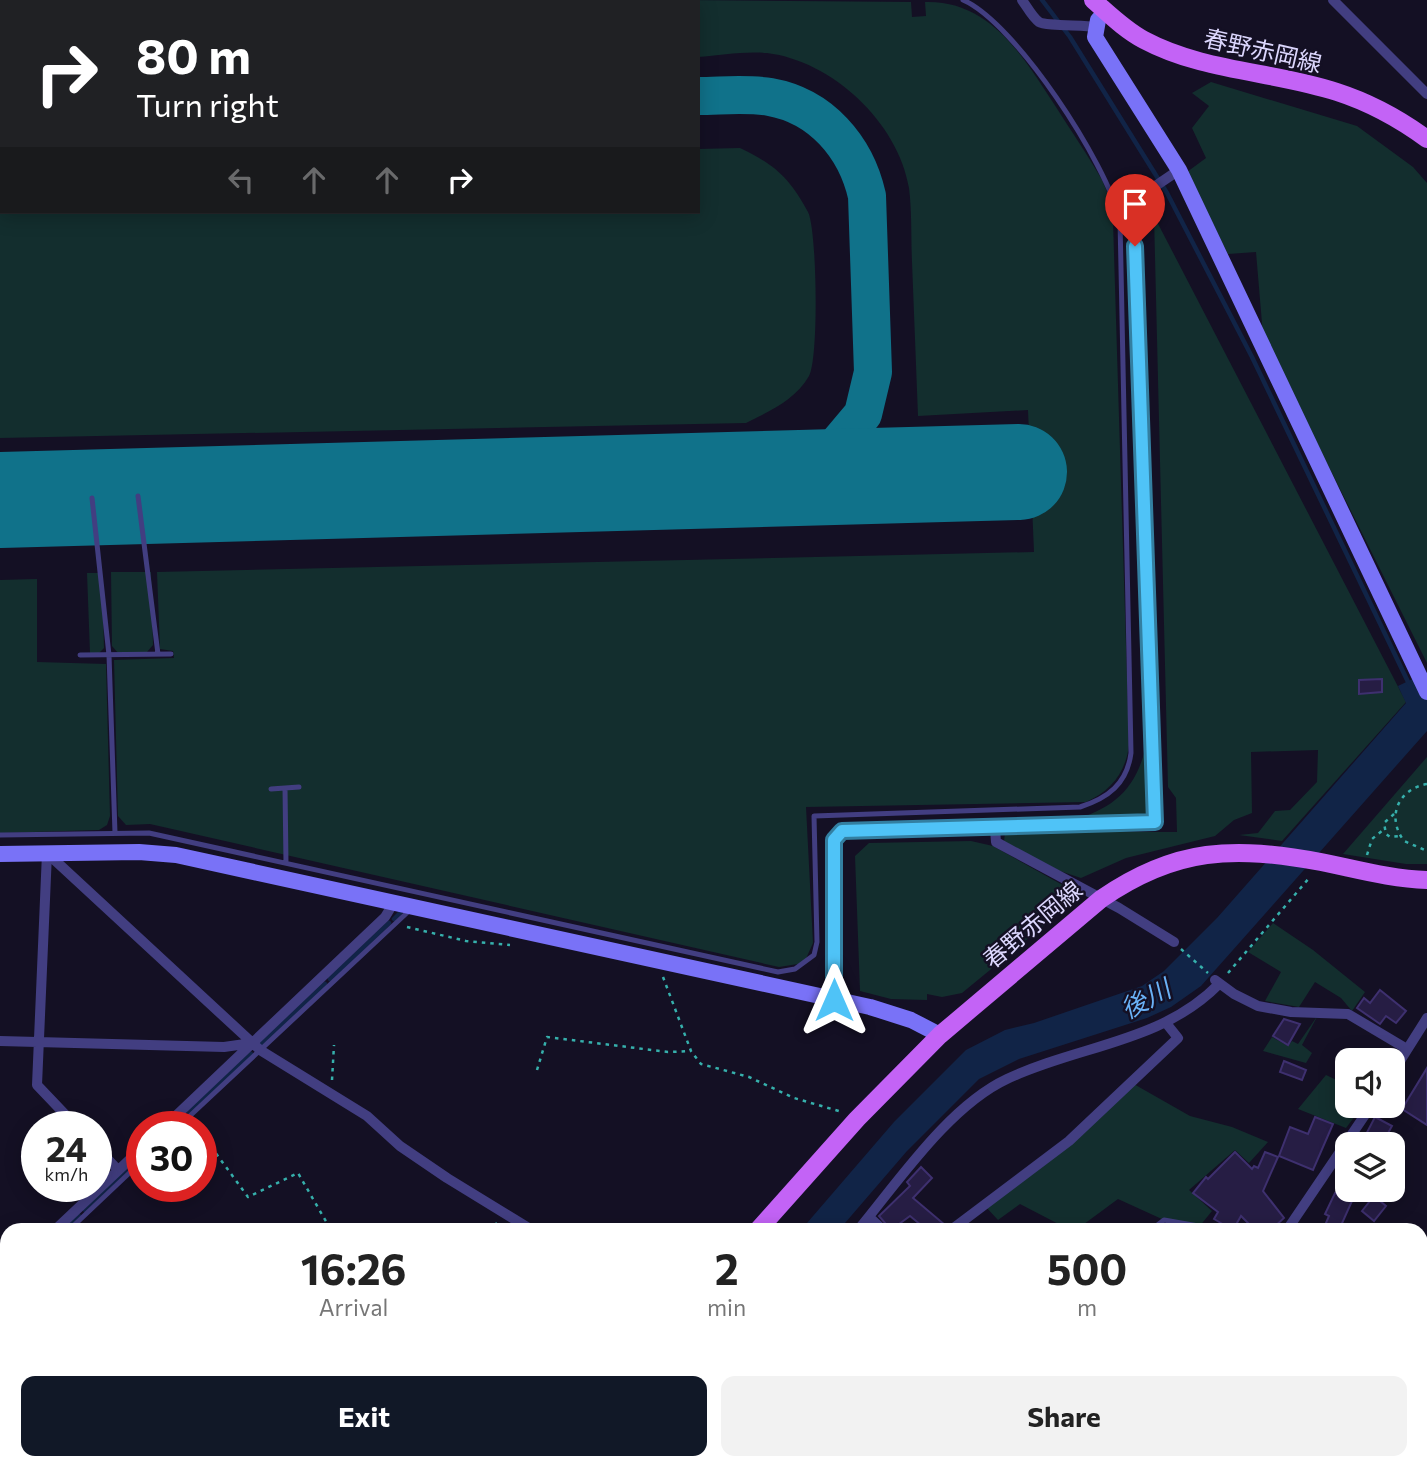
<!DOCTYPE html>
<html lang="en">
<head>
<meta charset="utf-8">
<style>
	:root { --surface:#fff; --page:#f2f2f2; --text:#222; --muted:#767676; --accent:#111827 }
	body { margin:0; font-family:Commissioner,"Noto Sans JP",sans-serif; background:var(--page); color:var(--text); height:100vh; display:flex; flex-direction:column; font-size:26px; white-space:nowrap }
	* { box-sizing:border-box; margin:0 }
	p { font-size:23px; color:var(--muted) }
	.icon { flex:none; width:38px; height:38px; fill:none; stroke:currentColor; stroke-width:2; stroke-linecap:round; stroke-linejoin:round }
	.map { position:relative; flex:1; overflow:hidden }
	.sheet { position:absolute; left:0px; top:1223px; width:1428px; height:247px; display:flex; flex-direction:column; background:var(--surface); border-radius:21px 21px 0 0; box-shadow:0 4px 18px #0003 }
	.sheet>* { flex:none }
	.top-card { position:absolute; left:0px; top:0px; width:700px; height:214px; box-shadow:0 4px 18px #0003; background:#202124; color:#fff; overflow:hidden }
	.buttons { position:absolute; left:1335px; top:1048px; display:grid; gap:14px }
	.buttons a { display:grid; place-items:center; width:70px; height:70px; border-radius:14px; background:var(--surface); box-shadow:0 4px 18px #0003; font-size:35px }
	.speed { position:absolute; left:21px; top:1111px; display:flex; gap:14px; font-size:35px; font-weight:700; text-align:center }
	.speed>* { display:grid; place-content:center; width:91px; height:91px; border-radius:50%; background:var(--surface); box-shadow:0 4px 18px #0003; line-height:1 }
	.speed small { font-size:18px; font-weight:400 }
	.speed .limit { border:10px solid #d22; background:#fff; color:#111 }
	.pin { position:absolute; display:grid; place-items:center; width:60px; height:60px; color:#fff; margin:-72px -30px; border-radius:50% 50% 50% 0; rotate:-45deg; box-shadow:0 0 7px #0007 }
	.pin .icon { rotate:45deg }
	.me { position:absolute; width:77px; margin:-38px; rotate:0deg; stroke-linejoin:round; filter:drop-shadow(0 0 5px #0008) }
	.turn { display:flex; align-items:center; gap:24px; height:147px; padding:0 21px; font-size:32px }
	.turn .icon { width:91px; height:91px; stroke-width:2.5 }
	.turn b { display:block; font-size:49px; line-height:60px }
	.lanes { display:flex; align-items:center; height:66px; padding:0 21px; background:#0003; justify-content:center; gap:35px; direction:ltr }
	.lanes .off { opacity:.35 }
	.eta { display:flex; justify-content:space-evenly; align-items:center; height:119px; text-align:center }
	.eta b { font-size:42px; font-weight:700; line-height:49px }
	.primary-button { display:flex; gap:14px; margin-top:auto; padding:14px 21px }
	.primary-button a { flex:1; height:80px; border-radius:14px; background:var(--accent); color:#fff; font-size:28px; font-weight:700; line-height:80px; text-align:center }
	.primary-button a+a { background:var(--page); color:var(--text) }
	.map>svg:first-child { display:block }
	.green { fill:#132e2e }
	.water { fill:#112447 }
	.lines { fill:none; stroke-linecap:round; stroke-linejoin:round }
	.stream { stroke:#112447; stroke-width:4.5 }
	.taxiway { stroke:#10728a; stroke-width:38 }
	.runway { stroke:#10728a; stroke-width:96 }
	.building { fill:#261d44; stroke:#3e306f; stroke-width:2 }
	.path { stroke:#36b0ac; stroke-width:2.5; stroke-dasharray:3.5 5; stroke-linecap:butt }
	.lane { stroke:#423e81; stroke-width:5 }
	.street { stroke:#423e81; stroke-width:10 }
	.secondary { stroke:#7972f7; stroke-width:16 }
	.primary { stroke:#c363f6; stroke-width:18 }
	.route-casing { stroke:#337fa1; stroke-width:18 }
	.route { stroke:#4fc3f7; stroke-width:12 }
	.labels { text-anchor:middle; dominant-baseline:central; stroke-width:5; stroke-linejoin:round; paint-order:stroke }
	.street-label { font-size:24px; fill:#dbd6fd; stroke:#141024 }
	.water-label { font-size:26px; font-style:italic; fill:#6ab2f7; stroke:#141024 }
</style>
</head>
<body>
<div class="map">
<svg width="1427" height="1469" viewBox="0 0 1427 1469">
	<rect width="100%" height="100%" fill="#141024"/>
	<path class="green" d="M0,0H673V2H2L0,76Z
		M685,0L911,2L912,17L926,16L925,2C991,0 1024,58 1056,107C1071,131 1088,155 1102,180L1108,194L1113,221L1129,745C1126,772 1111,791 1086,802L806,807L813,943L804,963L779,967L150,824L126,825L118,816L114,660L174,658L173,651L160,649L157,572L1034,552L1028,410L918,416C916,365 914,313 912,262C911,238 912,212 909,188C898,122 832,61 767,53C745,51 720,55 698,57V2Z
		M1211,82L1357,126L1413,167L1427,183V663L1263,335L1256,252L1228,254L1187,172L1206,158L1192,128L1209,106L1192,93Z
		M740,148C775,165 789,177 808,212C817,229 819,359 809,376C795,400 770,411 746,423L0,438V163L2,212H698V149Z
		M1154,216L1406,702L1282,841L1239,835L1258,833L1275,811L1290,810L1317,782L1318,750L1251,752L1252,813L1234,820L1215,836L1126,858L1081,878L1060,871L1004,842L1005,832H1177L1176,798L1168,787Z
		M111,572H151L153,645L147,652L118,653L112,646Z
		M87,573H102L104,648L99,653H90Z
		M37,579V662L106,664L110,816L107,825L99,830L0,833V580Z
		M1145,750L1147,818L1072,821C1112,808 1134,792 1145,750Z
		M1427,757V864H1406L1343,854Z
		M971,841L993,846L1075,892V900L962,993L942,997L927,994V1000L891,999L860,991L855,856L869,843Z
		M1273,923L1313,950L1365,992L1352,1011L1341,998L1315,982L1299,1007L1265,1001L1281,972L1248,952Z
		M1318,1015L1302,1045L1312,1053L1306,1063L1263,1051L1272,1037L1288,1046L1292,1041L1298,1044Z
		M1326,1075L1347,1085L1338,1101L1348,1106L1345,1112L1355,1116L1346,1128L1298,1109Z
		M1132,1083L1190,1116L1232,1127L1268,1142L1249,1163L1235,1150L1189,1190L1212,1211L1199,1227L1164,1220L1118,1199L1076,1230H1070L1020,1204L998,1220L985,1206Z"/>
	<path class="water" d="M1427,672V731L1201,986L1171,1007L1147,1018L1019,1059L979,1079L907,1151L839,1230H801L894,1122L966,1050L1005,1030L1034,1023L1142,986L1164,971L1217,918L1406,703L1398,686Z"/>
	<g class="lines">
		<path class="stream" d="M1042,0L1070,37L1167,193L1252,357L1410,686
			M394,919L400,913
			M330,979L389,923
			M262,1043L325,984
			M189,1112L251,1054
			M172,1127L181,1119
			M85,1210L138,1159
			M64,1230L79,1216
			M0,1290L7,1284"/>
		<path class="taxiway" d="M698,96C721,96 747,93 770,97C821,106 856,147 867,196L873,372L863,414L831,452L779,481L760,479
			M0,115H2"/>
		<path class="runway" d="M0,500L1019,472"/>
	</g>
	<path class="building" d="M1382,679V692L1359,694V680Z
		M1380,990L1406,1011L1396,1023L1386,1016L1380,1024L1357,1008L1364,998L1370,1003Z
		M1284,1019L1300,1024L1288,1045L1273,1036Z
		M1284,1061L1306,1070L1302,1080L1280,1072Z
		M1427,1068V1125L1402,1109Z
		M1315,1117L1333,1124L1313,1170L1279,1156L1290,1127L1308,1134Z
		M1375,1117L1392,1126L1382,1144H1361Z
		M1235,1152L1252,1169L1254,1166L1258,1168L1265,1152L1278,1157L1263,1191L1284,1218L1271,1230H1255L1241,1216L1233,1230L1214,1219L1218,1212L1193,1193L1206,1177L1208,1179Z
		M921,1167L932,1178L913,1198L945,1225L943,1230H927L910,1216L891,1230L879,1216L910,1186L907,1182Z
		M1335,1193L1352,1201L1339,1230H1323L1329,1216L1325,1214Z
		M1374,1196L1386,1206L1374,1221L1362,1211Z"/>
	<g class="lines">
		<path class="path" d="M1427,784C1398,789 1386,817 1404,841L1427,851
			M1394,814L1384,823L1386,834L1390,837L1401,836
			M1367,855L1372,839L1383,830
			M407,927L466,941L510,945
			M1181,949L1208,973
			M1228,973L1310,877
			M663,977L691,1051L701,1064L749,1077L794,1098L842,1112
			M537,1070L547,1037L668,1052L691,1051
			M332,1080L334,1045
			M201,1133L248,1197L298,1173L331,1230
			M490,1230L497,1223
			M1421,1309L1427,1313
			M0,1438L7,1446
			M22,1463L27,1469
			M420,1463L422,1469
			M991,1463L999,1469"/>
		<path class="lane" d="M678,0V2
			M138,496L158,654
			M92,498L109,655L115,833
			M80,655L171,654
			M285,788L286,863
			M271,789L299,787
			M0,835L149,833L778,972L795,969L814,955L817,942L814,816L1080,807C1108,798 1127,784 1131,753L1120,220C1107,164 1016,23 963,0
			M178,1127L411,909
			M69,1230L142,1161
			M1151,1230L1164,1220L1221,1230
			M1421,1286L1427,1280
			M0,1297L7,1290
			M1421,1446L1427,1438
			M43,1463L48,1469
			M850,1463L860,1469
			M737,1469L742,1463
			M889,1469L897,1463
			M1403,1469L1408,1463"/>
		<path class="street" d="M1022,0C1027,7 1033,18 1039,22C1045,26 1084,25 1095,27
			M1333,0L1427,94
			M995,829L996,842L1119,908L1174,942
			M47,853L260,1050L367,1116L400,1146L447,1178L532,1230
			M47,853L37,1085L77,1127
			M1215,980L1234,994L1258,1006L1291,1012L1348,1014L1407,1049
			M834,1001V840L842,831L1155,822V799L1151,796L1133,194L1154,187L1179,170
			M0,1041L224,1047L252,1043
			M1393,1072L1427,1018
			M164,1127L385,917L393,904
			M96,1147L118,1170
			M869,1217L883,1230
			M55,1230L142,1148
			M858,1230C898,1182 949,1106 1007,1079C1079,1045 1161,1043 1219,984
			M951,1230L1069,1141L1178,1038L1166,1023
			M1287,1230L1371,1106
			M0,1283L7,1276
			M1421,1425L1427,1417
			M218,1463L224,1469
			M677,1469L681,1463
			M1178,1469L1179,1463
			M1386,1469L1390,1463"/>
		<path class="secondary" d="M1106,11L1098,20L1095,37L1179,170L1427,692
			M0,854L139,852L176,855L870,1007L911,1020L940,1035"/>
		<path class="primary" d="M1093,0C1109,14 1125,30 1144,40C1204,72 1273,71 1337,92C1368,102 1401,120 1427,139
			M758,1230L857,1119L940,1035L1101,899C1176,847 1234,846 1321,862C1356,869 1391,879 1427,880
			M585,1469L589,1463"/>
	</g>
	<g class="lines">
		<defs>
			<path id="route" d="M834,1000V840L842,831L1155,822L1135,246"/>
		</defs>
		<use href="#route" class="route-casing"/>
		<use href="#route" class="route"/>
	</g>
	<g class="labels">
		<g class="street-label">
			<text transform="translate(1263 50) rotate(13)">春野赤岡線</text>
			<text transform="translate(1032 924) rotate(-40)">春野赤岡線</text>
		</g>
		<g class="water-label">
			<text transform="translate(1145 998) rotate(-28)">後川</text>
		</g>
	</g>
</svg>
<div class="buttons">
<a><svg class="icon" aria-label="sound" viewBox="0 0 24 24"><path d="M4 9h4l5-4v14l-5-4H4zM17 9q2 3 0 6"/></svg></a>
<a><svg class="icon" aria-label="layers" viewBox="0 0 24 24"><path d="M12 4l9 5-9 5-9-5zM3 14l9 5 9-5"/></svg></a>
</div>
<div class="speed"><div>24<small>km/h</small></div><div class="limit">30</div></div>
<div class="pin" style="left:1135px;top:246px;background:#d93025"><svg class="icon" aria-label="arrive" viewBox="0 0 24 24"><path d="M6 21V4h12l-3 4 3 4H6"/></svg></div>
<svg class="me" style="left:834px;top:1000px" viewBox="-20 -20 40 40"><path d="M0-17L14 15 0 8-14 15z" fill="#4fc3f7" stroke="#fff" stroke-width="4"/></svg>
<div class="top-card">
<div class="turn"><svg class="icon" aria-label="right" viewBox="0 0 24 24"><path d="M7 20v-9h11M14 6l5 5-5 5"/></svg><div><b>80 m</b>Turn right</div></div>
<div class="lanes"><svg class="icon off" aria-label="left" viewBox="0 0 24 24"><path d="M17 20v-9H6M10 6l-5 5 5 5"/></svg><svg class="icon off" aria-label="ahead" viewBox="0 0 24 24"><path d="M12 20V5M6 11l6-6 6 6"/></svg><svg class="icon off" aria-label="ahead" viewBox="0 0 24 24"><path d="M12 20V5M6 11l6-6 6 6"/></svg><svg class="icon" aria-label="right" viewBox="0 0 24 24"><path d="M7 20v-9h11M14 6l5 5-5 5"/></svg></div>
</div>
<section class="sheet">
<div class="eta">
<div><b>16:26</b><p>Arrival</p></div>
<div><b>2</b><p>min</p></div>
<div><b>500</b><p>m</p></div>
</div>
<div class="primary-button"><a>Exit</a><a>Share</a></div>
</section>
</div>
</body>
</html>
